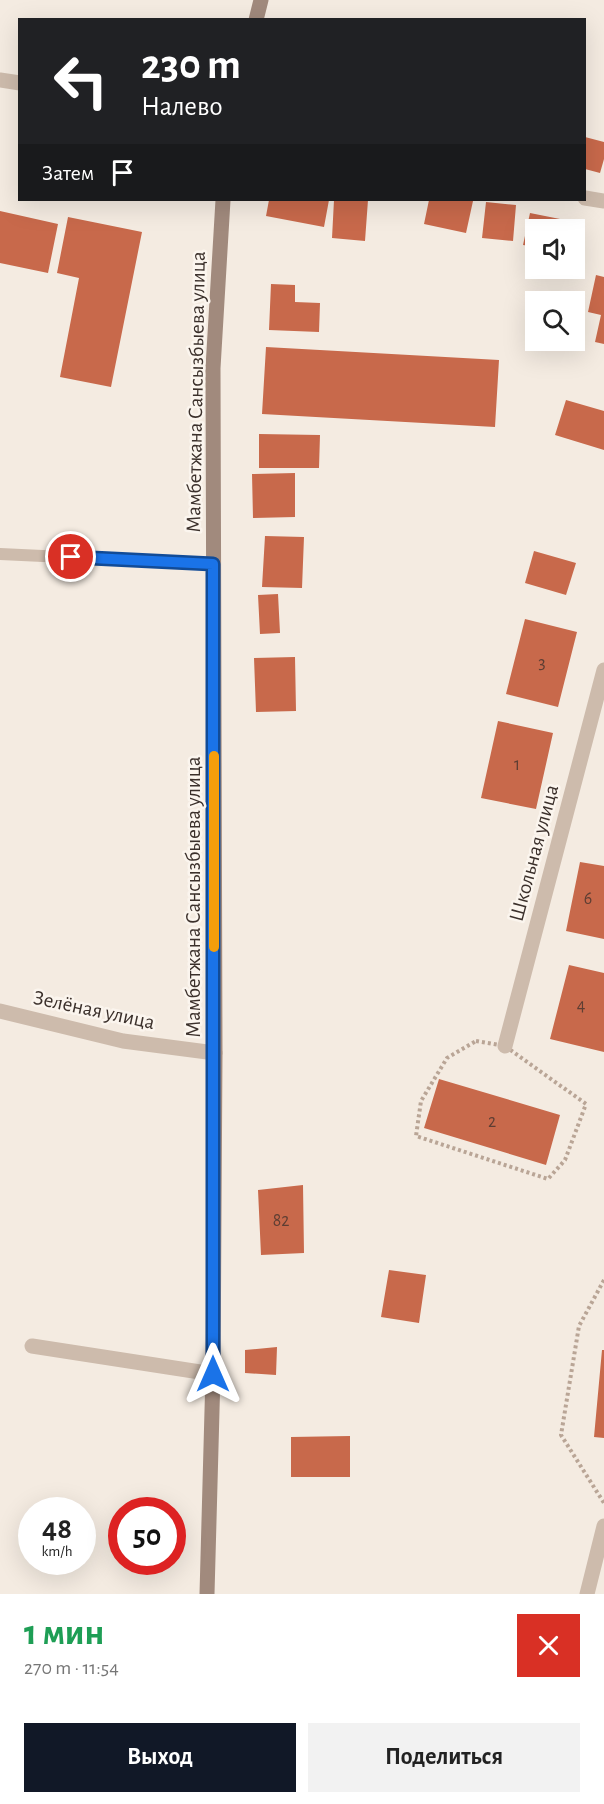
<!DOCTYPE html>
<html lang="ru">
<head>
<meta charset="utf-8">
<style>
	:root { --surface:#fff; --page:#f2f2f2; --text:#222; --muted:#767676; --accent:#111827 }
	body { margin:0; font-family:"Alegreya Sans",sans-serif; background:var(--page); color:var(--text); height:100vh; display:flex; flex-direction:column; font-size:22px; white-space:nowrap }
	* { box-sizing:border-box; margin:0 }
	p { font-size:20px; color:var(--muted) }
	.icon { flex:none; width:33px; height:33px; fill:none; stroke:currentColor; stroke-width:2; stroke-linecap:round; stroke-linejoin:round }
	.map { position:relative; height:1594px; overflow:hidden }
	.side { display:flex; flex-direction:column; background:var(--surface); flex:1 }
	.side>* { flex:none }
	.guide { position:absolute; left:18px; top:18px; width:568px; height:183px; border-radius:0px; box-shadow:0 6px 24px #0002; background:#202124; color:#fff; overflow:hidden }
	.controls { position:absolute; left:525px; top:219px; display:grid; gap:12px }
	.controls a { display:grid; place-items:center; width:60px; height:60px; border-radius:0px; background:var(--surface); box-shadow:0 6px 24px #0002; font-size:30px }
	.speed { position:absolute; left:18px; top:1497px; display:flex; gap:12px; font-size:30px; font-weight:700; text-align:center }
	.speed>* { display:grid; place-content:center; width:78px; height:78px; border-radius:50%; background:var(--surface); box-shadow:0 6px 24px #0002; line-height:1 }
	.speed small { font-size:15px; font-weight:400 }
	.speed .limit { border:9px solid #d22; background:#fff; color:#111 }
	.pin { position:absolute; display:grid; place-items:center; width:51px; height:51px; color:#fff; margin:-26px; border:3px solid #fff; border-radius:50%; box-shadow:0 2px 6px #0007 }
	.me { position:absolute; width:66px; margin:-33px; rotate:0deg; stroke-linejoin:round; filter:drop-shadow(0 0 4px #0008) }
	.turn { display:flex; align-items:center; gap:21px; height:126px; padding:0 24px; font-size:27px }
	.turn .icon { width:78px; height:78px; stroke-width:2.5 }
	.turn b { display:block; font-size:42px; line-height:51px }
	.then { display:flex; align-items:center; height:57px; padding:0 24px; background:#0003; gap:12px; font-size:22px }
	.round { display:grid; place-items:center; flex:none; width:63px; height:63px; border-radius:0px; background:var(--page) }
	.summary { display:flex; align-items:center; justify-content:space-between; height:102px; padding:0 24px }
	h1 { font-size:36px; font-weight:700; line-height:45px; color:#1e9e55 }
	.action { display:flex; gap:12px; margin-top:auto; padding:12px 24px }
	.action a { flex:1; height:69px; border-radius:0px; background:var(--accent); color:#fff; font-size:24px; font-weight:700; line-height:69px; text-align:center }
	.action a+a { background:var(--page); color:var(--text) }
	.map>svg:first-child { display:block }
	.building { fill:#c8694b }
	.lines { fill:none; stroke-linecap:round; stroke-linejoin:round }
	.path { stroke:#b9a596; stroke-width:4; stroke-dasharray:3 3; stroke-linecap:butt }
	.service { stroke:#cdbbac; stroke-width:12 }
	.minor { stroke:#cdbbac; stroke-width:15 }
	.tertiary { stroke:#cdbbac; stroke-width:15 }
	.secondary { stroke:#a18a7d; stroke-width:15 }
	.route-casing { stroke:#114b97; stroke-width:15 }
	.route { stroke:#1a73e8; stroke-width:10 }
	.slow { stroke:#f59e0b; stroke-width:10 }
	.labels { text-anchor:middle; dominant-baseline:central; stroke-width:5; stroke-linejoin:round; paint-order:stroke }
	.number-label { font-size:18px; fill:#5e3e33 }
	.street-label { font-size:21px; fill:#3b302b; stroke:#fbf5ee }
</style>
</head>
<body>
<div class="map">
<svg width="604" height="1594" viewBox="0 0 604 1594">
	<rect width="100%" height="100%" fill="#f4ebe1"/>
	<path class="building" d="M585,137L604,142V159L600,173L585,169Z
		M269,200H329L324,227L266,216Z
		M334,200H368L365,241L332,238Z
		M429,200H463L473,201L466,233L424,224Z
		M486,202L516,205L513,241L482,238Z
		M0,211L58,224L48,273L0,263Z
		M530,213L565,220L563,230H536V247L523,245Z
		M68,217L142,232L111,387L60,377L79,278L57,273Z
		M596,275L604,277V344L595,342L601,315L588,312Z
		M271,284L295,285V302L320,303L319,332L269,330Z
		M266,347L499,360L495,427L262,414Z
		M566,400L604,411V450L555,435Z
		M259,434L320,435L319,468H259Z
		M295,473V517L253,518L252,474Z
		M265,536L304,537L302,588L262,587Z
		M534,551L576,563L566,595L525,583Z
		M278,594L280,633L260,634L258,595Z
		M525,619L577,632L558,707L506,694Z
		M295,657L296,711L256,712L254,658Z
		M498,721L553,733L536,809L481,798Z
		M580,862L604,866V939L566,931Z
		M569,965L604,973V1052L550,1039Z
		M439,1079L560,1115L546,1165L424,1128Z
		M303,1185L304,1253L261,1255L258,1190Z
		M389,1270L426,1275L419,1323L381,1317Z
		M277,1347L276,1375L245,1373V1350Z
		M602,1350H604V1438L594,1437Z
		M350,1436V1477H291V1437Z"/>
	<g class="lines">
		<path class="path" d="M476,1041L505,1046L586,1104L565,1160L548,1179L416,1136L421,1101L447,1058Z
			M604,1280L579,1326L561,1435L604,1503"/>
		<path class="service" d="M0,554L213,564"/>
		<path class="minor" d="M0,1011L123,1041L215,1053
			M505,1046L604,670
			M32,1346L213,1374
			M587,1594L604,1526"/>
		<path class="tertiary" d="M0,80L20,83
			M585,198L604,201"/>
		<path class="secondary" d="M256,20L261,0
			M207,1594L213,1374L215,1053L213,368L223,200"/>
	</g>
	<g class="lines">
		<defs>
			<path id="route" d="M71,557L213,564V1374"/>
		</defs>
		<use href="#route" class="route-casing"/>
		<use href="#route" class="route"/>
		<path class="slow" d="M214,756V947"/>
	</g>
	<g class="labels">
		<g class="number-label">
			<text x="542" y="663">3</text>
			<text x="517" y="765">1</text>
			<text x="588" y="899">6</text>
			<text x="581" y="1006">4</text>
			<text x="492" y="1122">2</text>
			<text x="281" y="1221">82</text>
		</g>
		<g class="street-label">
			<text transform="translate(196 392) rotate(-89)">Мамбетжана Сансызбыева улица</text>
			<text transform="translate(534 853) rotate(-75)">Школьная улица</text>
			<text transform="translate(193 897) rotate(-90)">Мамбетжана Сансызбыева улица</text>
			<text transform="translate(94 1010) rotate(12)">Зелёная улица</text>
		</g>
	</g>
</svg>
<div class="controls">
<a><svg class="icon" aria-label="sound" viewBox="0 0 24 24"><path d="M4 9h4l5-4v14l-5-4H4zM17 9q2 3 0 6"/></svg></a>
<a><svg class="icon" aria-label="search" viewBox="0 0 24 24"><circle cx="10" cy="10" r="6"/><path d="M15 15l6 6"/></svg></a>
</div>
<div class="speed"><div>48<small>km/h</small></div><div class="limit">50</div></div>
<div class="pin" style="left:71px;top:557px;background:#d93025"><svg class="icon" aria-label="arrive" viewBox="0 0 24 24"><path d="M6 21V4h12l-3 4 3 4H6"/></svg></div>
<svg class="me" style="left:213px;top:1374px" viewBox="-20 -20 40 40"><path d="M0-17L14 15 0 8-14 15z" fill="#1a73e8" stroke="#fff" stroke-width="4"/></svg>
<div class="guide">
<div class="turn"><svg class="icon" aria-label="left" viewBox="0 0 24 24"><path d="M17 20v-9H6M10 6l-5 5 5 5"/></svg><div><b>230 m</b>Налево</div></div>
<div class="then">Затем<svg class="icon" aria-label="arrive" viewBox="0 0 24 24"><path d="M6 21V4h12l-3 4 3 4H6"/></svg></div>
</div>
</div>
<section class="side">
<div class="summary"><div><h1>1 мин</h1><p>270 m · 11:54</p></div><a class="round" style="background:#d93025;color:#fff"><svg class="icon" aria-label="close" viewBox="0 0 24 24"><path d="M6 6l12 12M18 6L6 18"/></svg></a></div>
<div class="action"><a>Выход</a><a>Поделиться</a></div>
</section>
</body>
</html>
